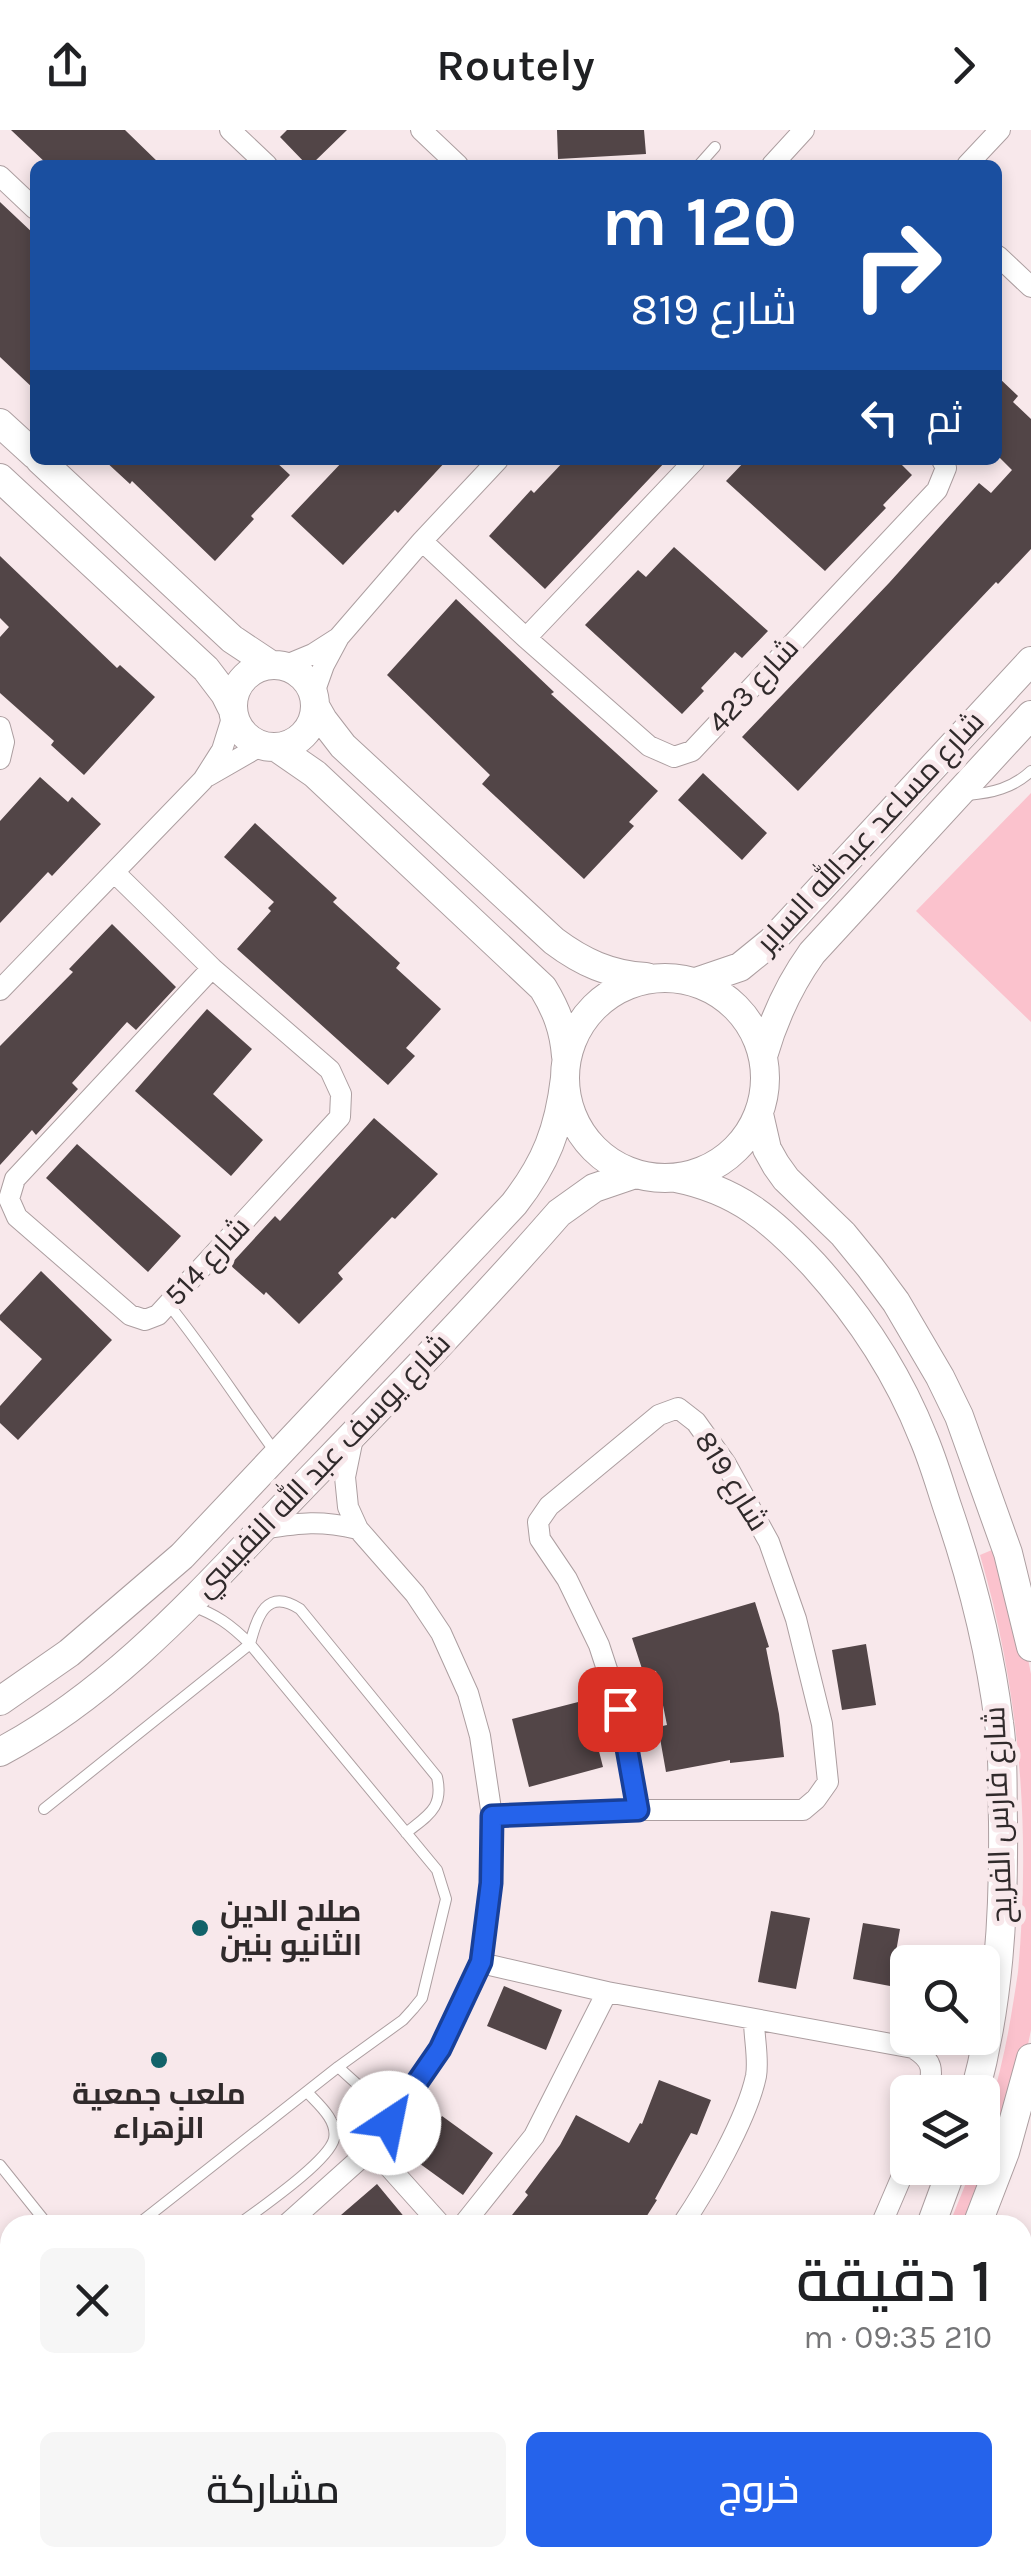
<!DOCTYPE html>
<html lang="ar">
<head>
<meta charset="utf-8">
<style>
	:root { --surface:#fff; --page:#f6f6f6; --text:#202124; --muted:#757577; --accent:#2563eb }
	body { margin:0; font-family:Karla,Cairo,sans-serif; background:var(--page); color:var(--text); direction:rtl; height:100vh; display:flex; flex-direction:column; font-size:38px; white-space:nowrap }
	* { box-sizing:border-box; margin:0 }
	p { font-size:32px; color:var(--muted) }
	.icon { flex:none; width:55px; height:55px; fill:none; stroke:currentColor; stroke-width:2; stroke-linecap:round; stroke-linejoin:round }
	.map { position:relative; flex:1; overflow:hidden; direction:ltr }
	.panel { position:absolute; left:0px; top:2085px; width:1032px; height:352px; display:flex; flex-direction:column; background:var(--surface); border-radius:30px 30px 0 0; box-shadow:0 5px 15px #0003; direction:rtl }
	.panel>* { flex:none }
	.guide { position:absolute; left:30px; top:30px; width:972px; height:305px; border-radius:15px; box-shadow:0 5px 15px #0003; direction:rtl; background:#1a4fa0; color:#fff; overflow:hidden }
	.fabs { position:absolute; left:890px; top:1815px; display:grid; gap:20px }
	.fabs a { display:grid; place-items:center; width:110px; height:110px; border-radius:15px; background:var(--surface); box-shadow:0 5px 15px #0003; font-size:50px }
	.pin { position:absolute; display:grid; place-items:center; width:85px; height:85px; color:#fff; margin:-42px; border-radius:20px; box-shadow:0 5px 15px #0006 }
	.me { position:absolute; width:110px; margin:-55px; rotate:34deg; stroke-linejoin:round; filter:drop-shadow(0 0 8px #0008) }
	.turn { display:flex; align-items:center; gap:35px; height:210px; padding:0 40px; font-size:45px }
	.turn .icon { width:130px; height:130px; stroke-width:2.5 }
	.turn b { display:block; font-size:70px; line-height:85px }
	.then { display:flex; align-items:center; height:95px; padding:0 40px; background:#0003; gap:20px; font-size:38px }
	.round { display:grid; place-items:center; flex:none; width:105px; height:105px; border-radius:15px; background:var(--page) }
	.headline { display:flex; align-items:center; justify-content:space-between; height:170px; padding:0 40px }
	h1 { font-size:60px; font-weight:600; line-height:75px }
	.cta { display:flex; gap:20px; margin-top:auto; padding:20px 40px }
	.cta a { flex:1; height:115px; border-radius:15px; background:var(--accent); color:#fff; font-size:40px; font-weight:600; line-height:115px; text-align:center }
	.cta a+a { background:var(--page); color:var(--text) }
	header { display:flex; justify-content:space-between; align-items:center; height:130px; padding:0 40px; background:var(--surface); font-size:45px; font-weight:600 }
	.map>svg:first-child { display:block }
	.green { fill:#fbc2cd }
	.building { fill:#524547 }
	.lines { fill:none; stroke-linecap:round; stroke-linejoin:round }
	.lane-casing { stroke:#ac9ea0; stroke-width:12 }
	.street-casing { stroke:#ac9ea0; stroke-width:22 }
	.secondary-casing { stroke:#ac9ea0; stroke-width:30 }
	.lane { stroke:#fff; stroke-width:10 }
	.street { stroke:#fff; stroke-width:20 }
	.secondary { stroke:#fff; stroke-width:28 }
	.route-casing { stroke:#184099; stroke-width:25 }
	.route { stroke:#2563eb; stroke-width:18 }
	.poi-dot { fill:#126269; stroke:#f8e8eb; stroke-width:4 }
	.labels { text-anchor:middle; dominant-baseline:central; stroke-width:10; stroke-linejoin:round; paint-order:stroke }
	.street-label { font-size:30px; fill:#302a2b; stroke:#f8e8eb }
	.poi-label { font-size:30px; font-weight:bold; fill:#302a2b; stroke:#f8e8eb; text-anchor:start }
</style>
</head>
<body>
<header><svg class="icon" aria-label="forward" viewBox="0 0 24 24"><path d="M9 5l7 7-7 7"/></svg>Routely<svg class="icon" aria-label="share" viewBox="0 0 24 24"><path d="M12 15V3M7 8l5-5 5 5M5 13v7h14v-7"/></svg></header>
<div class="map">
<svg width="1031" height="2437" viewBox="0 0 1031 2437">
	<rect width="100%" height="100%" fill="#f8e8eb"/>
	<path class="green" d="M1031,663V892L916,781Z
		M999,1417L1022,1499L1031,1544V1900L1022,1943L972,2095H949L972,2038H982C983,2027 981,2017 983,2007C985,1985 995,1962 1000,1940C1008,1908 1013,1875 1018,1842C1031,1701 1020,1561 980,1425Z"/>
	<path class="building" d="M11,0H125L161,35H48Z
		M287,0H347L311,35H307L280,7Z
		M557,0H644L646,24L558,29Z
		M0,72L35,105V260L0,227Z
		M998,247L1018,266L1013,272L1031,289V419L998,454L996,452L798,661L742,607L889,453L979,353L991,363L1012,340L998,326Z
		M104,330H274L290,345L251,386L254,389L215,431L132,351L130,354Z
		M344,330H447L398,383L395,380L343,435L291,386Z
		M565,330H667L545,459L489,406L531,360L534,363Z
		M746,330H897L912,345L883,375L886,378L825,441L726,351Z
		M674,417L768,501L742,528L735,522L701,558L704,561L682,584L585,495L638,440L646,447Z
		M0,426L117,538L120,535L155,567L84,645L51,615L54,611L0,563V507L9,497L0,488Z
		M456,469L554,562L551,564L658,661L629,692L634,696L584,749L482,654L490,645L387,545Z
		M703,643L767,703L742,730L678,670Z
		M40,647L68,672L72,667L101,694L52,746L48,742L0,793V691Z
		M255,693L337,768L333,772L400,833L396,838L441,879L406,918L415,926L388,955L237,819L271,781L268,778L274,772L224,727Z
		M112,794L176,857L136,900L127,892L72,953L78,959L36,1005L32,1000L0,1035V916L73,842L69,839Z
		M207,879L252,919L213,964L263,1010L231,1046L135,961Z
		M374,988L438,1044L395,1089L392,1087L338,1143L343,1149L299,1194L266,1162L264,1165L230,1135L275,1086L280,1091Z
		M77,1014L181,1106L148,1142L46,1048Z
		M41,1141L112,1210L18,1310L0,1293V1276L42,1229L0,1190V1185Z
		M755,1472L769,1517L766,1518L779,1584L784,1627L730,1633V1630L666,1642L658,1597L667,1595L656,1541L644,1545L632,1508Z
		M866,1514L876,1575L842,1580L832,1520Z
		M586,1570L603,1637L529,1657L512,1589Z
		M771,1781L810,1788L796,1859L758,1852Z
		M863,1793L900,1799L890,1856L853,1849Z
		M504,1856L562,1880L546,1920L487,1896Z
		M659,1950L711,1970L697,2005L691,2003L655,2069L657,2070L641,2095H504L528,2065L525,2062L560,2015L576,1985L629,2013L640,1993L642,1994Z
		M442,1986L493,2023L463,2065L412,2028Z
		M377,2054L411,2095H349L341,2085Z"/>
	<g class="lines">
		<defs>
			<path id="lane" d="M699,35L715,17
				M968,665C992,663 1013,658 1031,641
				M169,1175C207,1222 240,1274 276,1323
				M44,1679L250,1514C257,1486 267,1457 300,1479L437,1647C444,1678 428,1685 406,1703
				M338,1937C358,1954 373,1975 401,1970
				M0,2035L44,2090L43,2095
				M137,2095L338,1937L403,1890L413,1879L422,1868L446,1769L437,1740L250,1514C230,1494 217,1485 190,1475
				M238,2095C259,2079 328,2032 334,2009C338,1990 318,1974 307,1962
				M0,2137L10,2130
				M0,2161L10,2166
				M1022,2207L1031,2204
				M797,2437L806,2428"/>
			<path id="street" d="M230,0L267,35
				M421,0L458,35
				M772,35L804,0
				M967,35L1000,0
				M0,46L35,79
				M998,126L1031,157
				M422,411L526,508L649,616L674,627L692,621L937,360L946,338L942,330
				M526,508L695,330
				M284,536L313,524L338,508
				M313,566L324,535L339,507L422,411L498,330
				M0,597L4,612L0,629
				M208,646L262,615
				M115,743L212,838L330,940L341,964L340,987L158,1185L145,1190L130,1185L17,1087L9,1069L15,1049L212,838
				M0,860L203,650L222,620L233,585
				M261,1399C301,1393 318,1390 358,1399
				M492,1686L638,1680H803L816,1669L828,1652L822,1594L796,1489L769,1412L726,1334L696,1292L678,1278L659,1285L549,1376L538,1392L540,1409L567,1449L599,1515L620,1579L638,1680
				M481,1833L607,1862L913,1918C934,1931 933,1940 928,1962
				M372,2018L441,2095
				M286,2095L372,2018L440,1919L481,1833L491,1753L492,1686L480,1606L468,1563L441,1503L415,1464L358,1399L348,1377L345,1347L354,1303
				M463,2095L534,2006L607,1862
				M682,2095C707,2058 747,1989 756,1946C759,1929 754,1908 754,1890
				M881,2095L908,2032
				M1022,2171L1031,2179
				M0,2260L10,2267
				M0,2320L10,2312
				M300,2428L308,2437
				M81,2437L93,2428
				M449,2437L461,2428"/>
			<path id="secondary" d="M0,293L35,325
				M40,330L232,509L271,535
				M0,348L206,539L225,564L232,578
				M233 576a41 41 0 1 1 82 0a41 41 0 1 1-82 0Z
				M315,576L323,590L343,616L554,811C582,832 610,845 646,847
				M276,617L315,644L543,858C557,881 564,900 566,926
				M565 948a100 100 0 1 1 200 0a100 100 0 1 1-200 0Z
				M696,852L740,837L772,811L1031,531
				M763,926C774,888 789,855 812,823L1031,585
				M759,984L767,1019L776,1035L786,1049L843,1104L870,1137L896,1172L940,1247L959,1286L1008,1423L1031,1517
				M676,1048C737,1060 772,1090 814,1135C859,1185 898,1244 923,1307C933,1330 940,1355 948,1379C972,1449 990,1520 999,1593C1004,1625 1002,1659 1003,1692C1004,1784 999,1873 975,1962
				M0,1571L69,1523L182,1426L514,1074C546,1033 559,999 565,948
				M0,1622C103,1567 182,1483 261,1400C361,1296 464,1192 559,1083L594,1058L635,1044
				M931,2095L952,2038
				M977,2095L1005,2022L1031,1928
				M680,2437L691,2428
				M740,2437L750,2428"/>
		</defs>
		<use href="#lane" class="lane-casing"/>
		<use href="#street" class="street-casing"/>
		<use href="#secondary" class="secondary-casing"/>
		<use href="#lane" class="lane"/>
		<use href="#street" class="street"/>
		<use href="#secondary" class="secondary"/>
	</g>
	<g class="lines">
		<defs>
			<path id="route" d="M389,1993L440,1919L481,1832L491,1753L492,1686L638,1680L620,1579"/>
		</defs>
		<use href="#route" class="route-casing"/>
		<use href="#route" class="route"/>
	</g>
	<g class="poi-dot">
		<circle cx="200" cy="1798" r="10"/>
		<circle cx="159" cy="1930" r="10"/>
	</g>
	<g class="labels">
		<g class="street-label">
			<text transform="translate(753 555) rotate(-47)">شارع 423</text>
			<text transform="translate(870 702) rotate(-47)">شارع مساعد عبدالله الساير</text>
			<text transform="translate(207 1131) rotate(-47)">شارع 514</text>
			<text transform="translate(322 1335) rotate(-46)">شارع يوسف عبد الله النفيسي</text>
			<text transform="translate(732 1351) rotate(58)">شارع 819</text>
			<text transform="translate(998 1685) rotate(-92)">شارع فارس الفريح</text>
		</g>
		<g class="poi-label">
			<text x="220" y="1781">صلاح الدين<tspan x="220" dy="34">الثانيو بنين</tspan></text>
			<text x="159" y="1964" text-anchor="middle">ملعب جمعية<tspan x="159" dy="34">الزهراء</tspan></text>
		</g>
	</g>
</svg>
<div class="fabs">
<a><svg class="icon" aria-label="search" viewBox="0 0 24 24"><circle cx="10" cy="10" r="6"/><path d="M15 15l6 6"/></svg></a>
<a><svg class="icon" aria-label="layers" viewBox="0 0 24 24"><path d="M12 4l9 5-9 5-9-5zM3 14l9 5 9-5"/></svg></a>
</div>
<div class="pin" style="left:620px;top:1579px;background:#d93025"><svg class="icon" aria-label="arrive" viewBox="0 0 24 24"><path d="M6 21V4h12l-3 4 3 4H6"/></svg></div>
<svg class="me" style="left:389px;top:1993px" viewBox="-20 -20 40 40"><circle r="19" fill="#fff"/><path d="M0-13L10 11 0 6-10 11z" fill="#2563eb"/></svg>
<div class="guide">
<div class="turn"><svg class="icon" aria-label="right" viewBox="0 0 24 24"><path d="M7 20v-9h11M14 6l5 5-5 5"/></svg><div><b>120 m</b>شارع 819</div></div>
<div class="then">ثم<svg class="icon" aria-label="left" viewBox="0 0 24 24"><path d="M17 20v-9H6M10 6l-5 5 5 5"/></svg></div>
</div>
<section class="panel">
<div class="headline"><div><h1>1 دقيقة</h1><p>210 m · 09:35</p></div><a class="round"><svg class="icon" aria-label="close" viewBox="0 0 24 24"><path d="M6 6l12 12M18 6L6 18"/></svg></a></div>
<div class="cta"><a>خروج</a><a>مشاركة</a></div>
</section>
</div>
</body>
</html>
